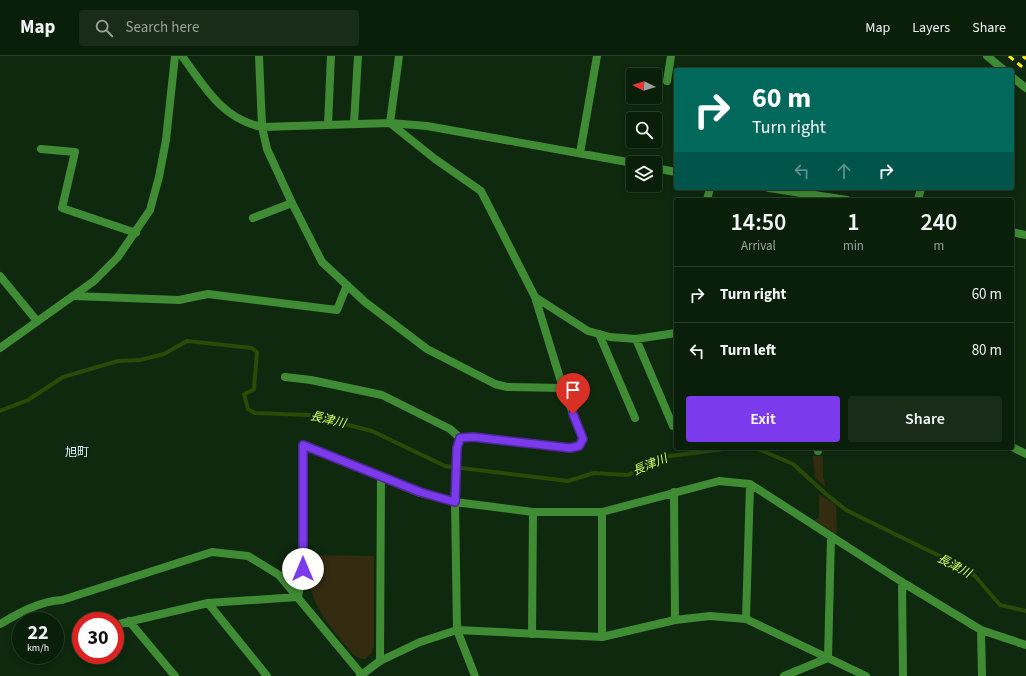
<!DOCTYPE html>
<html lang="en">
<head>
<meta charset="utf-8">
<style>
	:root { --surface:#0a1f0a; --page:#182c18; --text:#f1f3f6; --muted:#99a29c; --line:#2a3d2b; --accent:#7c3aed }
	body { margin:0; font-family:"Source Sans 3","Noto Sans JP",sans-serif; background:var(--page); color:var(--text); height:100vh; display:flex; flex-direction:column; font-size:15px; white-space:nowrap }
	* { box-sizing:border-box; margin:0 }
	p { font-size:13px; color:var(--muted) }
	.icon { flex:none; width:22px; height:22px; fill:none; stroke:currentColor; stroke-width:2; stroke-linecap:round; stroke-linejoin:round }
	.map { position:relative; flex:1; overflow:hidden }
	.panel { position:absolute; left:674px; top:142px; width:340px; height:252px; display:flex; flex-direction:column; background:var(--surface); border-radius:4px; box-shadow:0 2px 6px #0003,0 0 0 1px var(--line) }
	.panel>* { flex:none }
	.hud { position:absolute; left:674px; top:12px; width:340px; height:122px; border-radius:4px; box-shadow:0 2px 6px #0003,0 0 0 1px var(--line); background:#00695c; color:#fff; overflow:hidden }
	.needle { width:26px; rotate:275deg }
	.buttons { position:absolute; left:626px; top:12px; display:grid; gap:8px }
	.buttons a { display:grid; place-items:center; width:36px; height:36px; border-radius:4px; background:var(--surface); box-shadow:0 2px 6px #0003,0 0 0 1px var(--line); font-size:20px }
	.speed { position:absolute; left:12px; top:556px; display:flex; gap:8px; font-size:20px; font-weight:700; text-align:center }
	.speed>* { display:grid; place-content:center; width:52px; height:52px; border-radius:50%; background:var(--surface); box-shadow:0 2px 6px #0003,0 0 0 1px var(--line); line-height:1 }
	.speed small { font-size:10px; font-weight:400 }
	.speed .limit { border:6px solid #d22; background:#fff; color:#111 }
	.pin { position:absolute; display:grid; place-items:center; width:34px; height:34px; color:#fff; margin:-41px -17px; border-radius:50% 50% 50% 0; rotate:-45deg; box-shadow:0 0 4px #0007 }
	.pin .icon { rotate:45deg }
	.me { position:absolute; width:44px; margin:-22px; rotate:0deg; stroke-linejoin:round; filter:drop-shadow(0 0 3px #0008) }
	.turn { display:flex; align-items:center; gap:14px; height:84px; padding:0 12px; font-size:18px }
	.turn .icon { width:52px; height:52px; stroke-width:2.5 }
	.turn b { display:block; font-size:28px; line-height:34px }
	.lanes { display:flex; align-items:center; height:38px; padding:0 12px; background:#0003; justify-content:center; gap:20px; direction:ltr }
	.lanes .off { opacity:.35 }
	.eta { display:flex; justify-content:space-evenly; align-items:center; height:68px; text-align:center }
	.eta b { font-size:24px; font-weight:600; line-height:28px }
	.button { display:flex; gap:8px; margin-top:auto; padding:8px 12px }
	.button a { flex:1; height:46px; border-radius:4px; background:var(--accent); color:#fff; font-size:16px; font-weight:600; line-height:46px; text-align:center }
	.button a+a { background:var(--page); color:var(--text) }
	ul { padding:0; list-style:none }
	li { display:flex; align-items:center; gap:12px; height:56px; padding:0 12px; border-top:1px solid var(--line) }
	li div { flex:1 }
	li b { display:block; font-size:15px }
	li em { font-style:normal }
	header { display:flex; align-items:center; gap:24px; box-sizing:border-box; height:56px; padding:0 20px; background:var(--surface); border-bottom:1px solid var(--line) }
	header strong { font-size:19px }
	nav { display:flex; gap:22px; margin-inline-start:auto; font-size:14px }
	.search { width:280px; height:36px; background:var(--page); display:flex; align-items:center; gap:10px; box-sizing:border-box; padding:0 14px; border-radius:4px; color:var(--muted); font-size:15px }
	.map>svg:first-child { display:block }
	.green { fill:#342c10 }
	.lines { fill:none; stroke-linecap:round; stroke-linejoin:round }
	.stream { stroke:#2a4a06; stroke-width:4 }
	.service { stroke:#408c35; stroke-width:8 }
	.minor { stroke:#408c35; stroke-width:8 }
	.tertiary { stroke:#408c35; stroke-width:8 }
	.rail { stroke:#ffee02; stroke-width:3; stroke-dasharray:6 5; stroke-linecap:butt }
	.route-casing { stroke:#51269a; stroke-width:10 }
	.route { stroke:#7c3aed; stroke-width:7 }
	.labels { text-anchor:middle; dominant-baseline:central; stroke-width:4; stroke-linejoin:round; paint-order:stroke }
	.water-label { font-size:12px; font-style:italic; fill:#d1ff64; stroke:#0e290e }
	.neighbourhood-label { font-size:12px; fill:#d8f7ff; stroke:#0e290e }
</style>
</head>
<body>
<header>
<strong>Map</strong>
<div class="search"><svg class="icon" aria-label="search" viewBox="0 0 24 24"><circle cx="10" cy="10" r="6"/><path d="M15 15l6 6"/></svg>Search here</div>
<nav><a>Map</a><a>Layers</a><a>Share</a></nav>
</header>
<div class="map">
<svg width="1026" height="620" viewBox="0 0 1026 620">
	<rect width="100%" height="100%" fill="#0e290e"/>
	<path class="green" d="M813,400H823V421L826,431L815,422Z
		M819,438L836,449L837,478L814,465L819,461Z
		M308,499L374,500V590L371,598L365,603L359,602L354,599C333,575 311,551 308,518C307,512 308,505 308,499Z"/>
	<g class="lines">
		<path class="stream" d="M0,355L28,344L63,321L118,305L140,304L164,298L187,285L252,292L257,296L254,333L251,335L244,338L248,353L255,357L309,359L372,375L445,410L568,425L594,417L628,419L669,400L732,392
			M756,392L793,408L826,438L846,454L962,511L975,520L1000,549L1026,555"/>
		<path class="service" d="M390,67L399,0
			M354,68L358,0
			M41,93L75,96L62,152L136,177
			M707,144L710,132
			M253,162L292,147
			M599,278L635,362
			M1012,391L1026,398"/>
		<path class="minor" d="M182,0C204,30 222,63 262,71L390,67L427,70L633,107
			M259,0L262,71L267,93L292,147L322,206L365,246L427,293L495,328L507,331L563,332
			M987,0L1004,14
			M1012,21L1026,32
			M667,25L671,0
			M390,67L435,103L481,135L535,241L563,332L583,383L579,390L570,392L473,381L460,382L457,392L455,446L457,574L475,620
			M328,69L331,0
			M580,97L597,0
			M655,112L676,116
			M769,132L847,144
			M918,144L921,132
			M1012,176L1026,179
			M0,220L37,265
			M73,240L179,244L208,238L337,254L347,229
			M535,241L588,275L610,281L636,283L676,277
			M636,283L673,370L676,369
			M285,321L311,324L382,339L450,373L460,382
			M818,392V395
			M674,436L675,564
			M902,526L903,620
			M208,547L267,620
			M746,563L750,428
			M129,565L175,620
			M0,568C19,557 40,545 62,544L212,496L248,500L279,519L362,619
			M115,569L208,547L298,541L303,513V389L420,437L455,446L533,456H602L719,425L750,428L902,526L981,574L1026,589
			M981,574L982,620
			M532,578L533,456
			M602,581V456
			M380,605L381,420
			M784,620L828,602L831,480"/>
		<path class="tertiary" d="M0,292L94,225L118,201L150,154L159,121L166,84L175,0
			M360,620L380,605L420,586L457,574L602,581L675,564L710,560L746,563L866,620"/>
		<path class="rail" d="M1009,0L1026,14
			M1023,0L1026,3"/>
	</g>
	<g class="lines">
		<defs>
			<path id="route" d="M303,513V389L420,436L455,446L457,392L460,382L473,381L570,392L579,390L583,383L573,358"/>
		</defs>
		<use href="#route" class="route-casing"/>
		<use href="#route" class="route"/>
	</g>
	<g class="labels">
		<g class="water-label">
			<text transform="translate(328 364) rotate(13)">長津川</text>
			<text transform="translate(650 409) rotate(-23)">長津川</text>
			<text transform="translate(954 510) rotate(28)">長津川</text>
		</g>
		<g class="neighbourhood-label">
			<text x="77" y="396">旭町</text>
		</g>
	</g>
</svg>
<div class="buttons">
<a><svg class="needle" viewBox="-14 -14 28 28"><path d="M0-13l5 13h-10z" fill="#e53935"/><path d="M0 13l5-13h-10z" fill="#99a29c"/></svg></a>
<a><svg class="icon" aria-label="search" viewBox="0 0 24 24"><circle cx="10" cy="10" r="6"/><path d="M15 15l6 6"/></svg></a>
<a><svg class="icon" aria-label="layers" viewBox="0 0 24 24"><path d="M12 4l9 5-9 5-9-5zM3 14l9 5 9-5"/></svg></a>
</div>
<div class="speed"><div>22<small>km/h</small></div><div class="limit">30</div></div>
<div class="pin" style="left:573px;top:358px;background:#d93025"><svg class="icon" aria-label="arrive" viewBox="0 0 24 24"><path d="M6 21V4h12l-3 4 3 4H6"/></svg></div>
<svg class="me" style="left:303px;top:513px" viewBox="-20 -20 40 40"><circle r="19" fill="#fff"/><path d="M0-13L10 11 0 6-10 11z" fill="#7c3aed"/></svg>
<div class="hud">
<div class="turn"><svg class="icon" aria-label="right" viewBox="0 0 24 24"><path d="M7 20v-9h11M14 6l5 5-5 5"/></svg><div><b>60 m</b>Turn right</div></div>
<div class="lanes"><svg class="icon off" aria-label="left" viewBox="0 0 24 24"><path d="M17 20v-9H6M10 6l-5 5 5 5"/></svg><svg class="icon off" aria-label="ahead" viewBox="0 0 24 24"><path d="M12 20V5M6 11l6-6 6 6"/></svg><svg class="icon" aria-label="right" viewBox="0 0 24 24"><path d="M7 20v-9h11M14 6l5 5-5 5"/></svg></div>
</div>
<section class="panel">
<div class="eta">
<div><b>14:50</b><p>Arrival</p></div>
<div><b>1</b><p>min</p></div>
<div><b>240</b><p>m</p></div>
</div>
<ul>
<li><svg class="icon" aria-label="right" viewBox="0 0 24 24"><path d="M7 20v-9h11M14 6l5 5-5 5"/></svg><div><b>Turn right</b></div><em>60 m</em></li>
<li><svg class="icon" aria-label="left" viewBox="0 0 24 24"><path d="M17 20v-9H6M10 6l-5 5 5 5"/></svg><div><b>Turn left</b></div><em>80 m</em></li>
</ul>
<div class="button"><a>Exit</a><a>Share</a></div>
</section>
</div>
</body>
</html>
